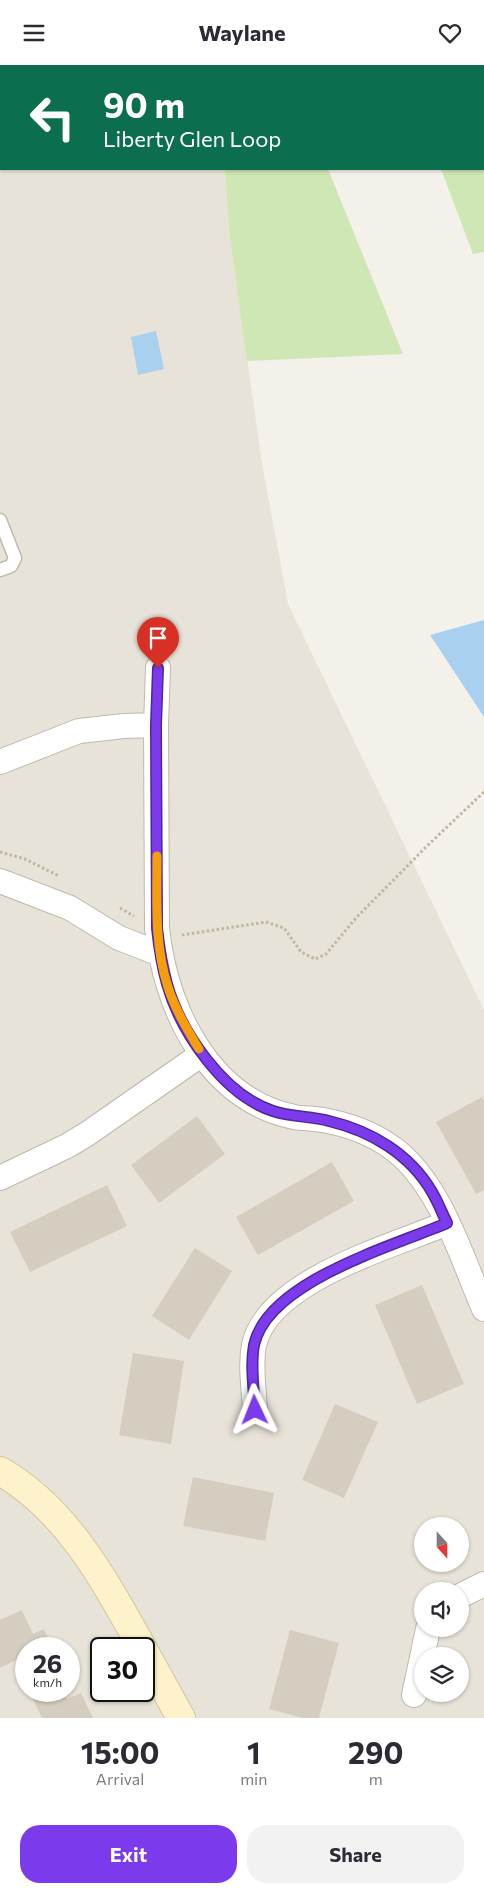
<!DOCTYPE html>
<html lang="en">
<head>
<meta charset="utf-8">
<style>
	:root { --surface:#fff; --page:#f2f2f3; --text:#2b2b33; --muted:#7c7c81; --accent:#7c3aed }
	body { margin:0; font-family:Commissioner,sans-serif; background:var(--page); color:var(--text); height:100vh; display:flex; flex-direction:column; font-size:19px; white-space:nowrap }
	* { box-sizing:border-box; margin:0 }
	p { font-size:16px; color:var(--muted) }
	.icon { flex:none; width:28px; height:28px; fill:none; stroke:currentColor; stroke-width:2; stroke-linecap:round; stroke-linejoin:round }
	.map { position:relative; height:1653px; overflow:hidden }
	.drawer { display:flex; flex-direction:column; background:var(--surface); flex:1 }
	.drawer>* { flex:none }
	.banner { position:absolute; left:0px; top:0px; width:485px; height:105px; box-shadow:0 1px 4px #0004; background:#0b6e4f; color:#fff; overflow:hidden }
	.needle { width:32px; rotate:159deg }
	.buttons { position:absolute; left:414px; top:1452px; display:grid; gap:10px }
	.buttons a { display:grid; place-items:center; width:55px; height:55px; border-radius:50%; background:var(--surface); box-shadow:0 1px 4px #0004; font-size:25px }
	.speed { position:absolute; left:15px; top:1572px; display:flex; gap:10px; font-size:25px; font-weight:700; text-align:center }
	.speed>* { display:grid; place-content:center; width:65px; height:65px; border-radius:50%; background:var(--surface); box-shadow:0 1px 4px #0004; line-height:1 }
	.speed small { font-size:12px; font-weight:400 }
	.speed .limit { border:2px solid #111; border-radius:8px; background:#fff; color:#111 }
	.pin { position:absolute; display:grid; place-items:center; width:42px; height:42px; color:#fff; margin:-51px -21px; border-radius:50% 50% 50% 0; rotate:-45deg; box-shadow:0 0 5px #0007 }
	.pin .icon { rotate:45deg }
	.me { position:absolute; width:55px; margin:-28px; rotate:358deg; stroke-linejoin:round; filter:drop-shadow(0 0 4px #0008) }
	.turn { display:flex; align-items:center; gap:18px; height:105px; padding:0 20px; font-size:22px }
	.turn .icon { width:65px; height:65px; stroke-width:2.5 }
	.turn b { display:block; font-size:35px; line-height:42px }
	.eta { display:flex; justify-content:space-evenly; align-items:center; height:85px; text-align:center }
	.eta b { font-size:30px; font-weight:700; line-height:35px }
	.cta { display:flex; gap:10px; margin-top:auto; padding:10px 20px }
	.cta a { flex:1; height:58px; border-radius:20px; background:var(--accent); color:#fff; font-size:20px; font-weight:700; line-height:58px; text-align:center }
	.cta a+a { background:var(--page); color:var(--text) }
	header { display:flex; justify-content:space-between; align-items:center; height:65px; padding:0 20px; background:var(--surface); font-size:22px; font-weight:700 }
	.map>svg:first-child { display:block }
	.residential { fill:#e8e3d8; fill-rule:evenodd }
	.green { fill:#cee7b4 }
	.water { fill:#a9d0ee }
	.building { fill:#d5cdbf }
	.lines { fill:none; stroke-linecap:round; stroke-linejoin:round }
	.lane-casing { stroke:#bfb9ac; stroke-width:15 }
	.street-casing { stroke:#bfb9ac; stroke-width:26 }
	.secondary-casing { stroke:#d2c69b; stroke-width:30 }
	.path { stroke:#c1b69e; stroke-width:3; stroke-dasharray:2.5 2.5; stroke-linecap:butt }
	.lane { stroke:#fff; stroke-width:12 }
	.street { stroke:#fff; stroke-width:24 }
	.secondary { stroke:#fdf2cb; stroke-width:28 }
	.route-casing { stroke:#51269a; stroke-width:12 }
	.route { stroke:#7c3aed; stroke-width:9 }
	.slow { stroke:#f59e0b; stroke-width:9 }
</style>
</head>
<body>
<header><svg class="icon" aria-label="menu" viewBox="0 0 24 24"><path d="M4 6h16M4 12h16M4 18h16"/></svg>Waylane<svg class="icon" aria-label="heart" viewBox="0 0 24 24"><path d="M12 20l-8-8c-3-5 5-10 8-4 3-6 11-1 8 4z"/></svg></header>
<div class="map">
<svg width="484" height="1653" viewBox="0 0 484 1653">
	<rect width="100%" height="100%" fill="#f4f1ea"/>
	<path class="residential" d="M0,0H218L1,1V104H225L229,166L262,398L288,539L484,945V1653H0ZM422,1461H460V1499H422ZM422,1526H460V1564H422ZM26,1584H69V1626H26ZM101,1584H144V1626H101ZM422,1591H460V1629H422Z"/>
	<path class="green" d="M218,0H340L218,1Z
		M402,0H484V187L473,189L441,104H484V1Z
		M225,104H328L403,289L247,296L229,166Z"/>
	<path class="water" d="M156,266L164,304L138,310L131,272Z
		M484,555V652L430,570Z"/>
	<path class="building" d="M482,1032L484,1036V1125L476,1129L436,1057Z
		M197,1051L225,1089L159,1138L131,1100Z
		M332,1097L354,1136L258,1190L236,1152Z
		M107,1120L127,1161L30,1207L10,1167Z
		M195,1183L232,1206L189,1275L152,1251Z
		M422,1220L464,1319L417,1339L375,1240Z
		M133,1288L184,1296L171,1379L119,1370Z
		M335,1339L378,1357L344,1433L302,1415Z
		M193,1412L274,1428L265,1476L183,1461Z
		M22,1545L33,1569L44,1564L53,1584H26V1590L0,1603V1555Z
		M290,1565L339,1578L319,1653H303L269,1644Z
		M29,1626H64L67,1634L81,1628L93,1653H42Z"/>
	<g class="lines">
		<defs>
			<path id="lane" d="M0,455L15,493L11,501L0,505"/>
			<path id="street" d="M158,603L156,660L157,863C166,944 208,1034 294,1052C305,1054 317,1053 328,1056C353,1061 380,1072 400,1089C442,1126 462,1193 484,1244
				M0,697L79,666L124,661L156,660
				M0,816L70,843L119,873L160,889
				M0,1113L67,1081L87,1069L202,989
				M255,1345C254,1324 250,1301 254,1280C268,1215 394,1181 447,1158
				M460,1531L484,1519
				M414,1630L428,1564"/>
			<path id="secondary" d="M0,1406C68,1445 106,1518 143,1584
				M144,1586L181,1653"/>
		</defs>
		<use href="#lane" class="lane-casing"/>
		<use href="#street" class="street-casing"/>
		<use href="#secondary" class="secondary-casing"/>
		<path class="path" d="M0,787L25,794L59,811
			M120,843L134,851
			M182,870L266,857L284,863L301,887L315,894L326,889L355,854L427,781L484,727"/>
		<use href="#lane" class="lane"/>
		<use href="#street" class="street"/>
		<use href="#secondary" class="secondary"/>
	</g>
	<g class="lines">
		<defs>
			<path id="route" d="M158,603L156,660L157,863C159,882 162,901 167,919C181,968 224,1030 273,1046C291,1052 310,1051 329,1056C371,1066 410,1089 432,1127C438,1137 442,1148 447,1158C394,1181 268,1216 254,1280C250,1301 254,1324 255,1345"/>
		</defs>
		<use href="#route" class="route-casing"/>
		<use href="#route" class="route"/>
		<path class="slow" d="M157,791C157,834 154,880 168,922C175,944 187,964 199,984"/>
	</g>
</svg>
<div class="buttons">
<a><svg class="needle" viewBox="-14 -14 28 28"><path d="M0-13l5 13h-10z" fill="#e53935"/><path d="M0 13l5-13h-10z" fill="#7c7c81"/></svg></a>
<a><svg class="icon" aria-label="sound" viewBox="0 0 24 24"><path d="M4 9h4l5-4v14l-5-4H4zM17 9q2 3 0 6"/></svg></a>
<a><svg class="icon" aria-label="layers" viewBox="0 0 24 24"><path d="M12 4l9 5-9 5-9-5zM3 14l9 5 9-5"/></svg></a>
</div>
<div class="speed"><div>26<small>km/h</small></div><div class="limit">30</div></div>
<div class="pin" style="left:158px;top:603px;background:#d93025"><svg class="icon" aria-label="arrive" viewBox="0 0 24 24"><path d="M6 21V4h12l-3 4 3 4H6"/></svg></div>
<svg class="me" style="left:255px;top:1345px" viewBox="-20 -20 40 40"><path d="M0-17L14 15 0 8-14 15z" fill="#7c3aed" stroke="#fff" stroke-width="4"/></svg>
<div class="banner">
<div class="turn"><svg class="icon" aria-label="left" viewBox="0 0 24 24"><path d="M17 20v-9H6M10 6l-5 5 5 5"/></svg><div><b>90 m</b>Liberty Glen Loop</div></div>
</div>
</div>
<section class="drawer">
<div class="eta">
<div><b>15:00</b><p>Arrival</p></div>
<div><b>1</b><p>min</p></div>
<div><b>290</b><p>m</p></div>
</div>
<div class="cta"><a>Exit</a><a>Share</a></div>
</section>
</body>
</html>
